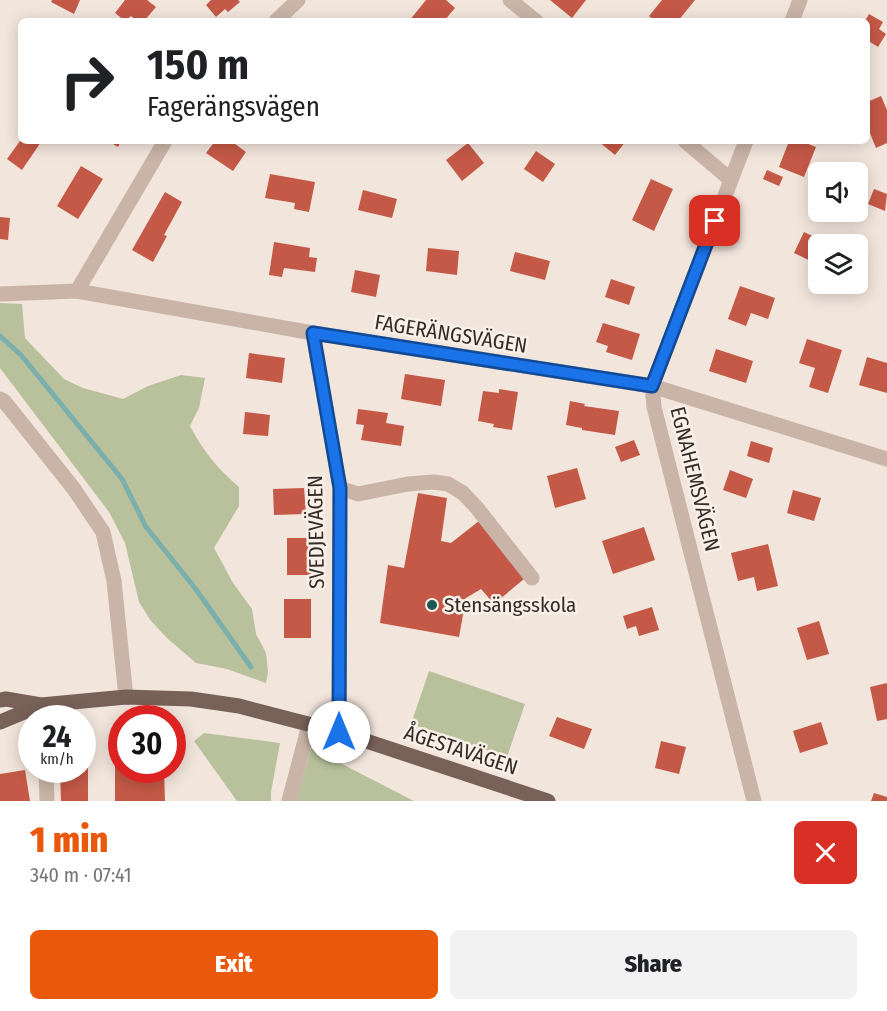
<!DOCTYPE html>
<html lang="en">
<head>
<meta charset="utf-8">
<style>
	:root { --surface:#fff; --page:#f2f2f2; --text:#202124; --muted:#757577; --accent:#ea580c }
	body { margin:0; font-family:"Fira Sans Condensed",sans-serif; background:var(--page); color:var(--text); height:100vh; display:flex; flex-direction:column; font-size:22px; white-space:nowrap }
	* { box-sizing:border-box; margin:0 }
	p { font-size:20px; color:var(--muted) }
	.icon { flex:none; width:33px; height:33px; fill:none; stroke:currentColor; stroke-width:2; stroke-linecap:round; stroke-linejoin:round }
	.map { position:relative; height:801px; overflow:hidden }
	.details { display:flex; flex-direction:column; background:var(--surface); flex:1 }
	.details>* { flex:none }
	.banner { position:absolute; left:18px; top:18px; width:852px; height:126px; border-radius:9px; box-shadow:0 3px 15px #0003; background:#fff; color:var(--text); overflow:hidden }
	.buttons { position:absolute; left:808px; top:162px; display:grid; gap:12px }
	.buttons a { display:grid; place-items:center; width:60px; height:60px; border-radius:9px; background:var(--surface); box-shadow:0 3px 15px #0003; font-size:30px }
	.speed { position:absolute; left:18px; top:705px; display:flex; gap:12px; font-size:30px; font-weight:700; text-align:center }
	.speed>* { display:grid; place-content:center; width:78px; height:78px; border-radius:50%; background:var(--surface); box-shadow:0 3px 15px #0003; line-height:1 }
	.speed small { font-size:15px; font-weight:400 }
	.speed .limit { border:9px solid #d22; background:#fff; color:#111 }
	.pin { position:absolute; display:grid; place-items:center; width:51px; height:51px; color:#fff; margin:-26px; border-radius:12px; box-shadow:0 3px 9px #0006 }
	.me { position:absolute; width:66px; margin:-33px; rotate:0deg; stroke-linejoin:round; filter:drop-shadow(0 0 4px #0008) }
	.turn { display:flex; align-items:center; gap:21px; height:126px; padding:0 30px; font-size:27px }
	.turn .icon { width:78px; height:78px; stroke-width:2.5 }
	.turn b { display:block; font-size:42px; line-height:51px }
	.round { display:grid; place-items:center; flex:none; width:63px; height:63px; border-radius:9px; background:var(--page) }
	.overview { display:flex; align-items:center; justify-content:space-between; height:102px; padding:0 30px }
	h1 { font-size:36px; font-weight:800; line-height:45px; color:var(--accent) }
	.button { display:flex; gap:12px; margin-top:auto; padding:12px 30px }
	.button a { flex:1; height:69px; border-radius:9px; background:var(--accent); color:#fff; font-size:24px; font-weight:800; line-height:69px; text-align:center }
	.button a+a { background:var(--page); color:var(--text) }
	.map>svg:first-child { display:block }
	.green { fill:#b8c19c }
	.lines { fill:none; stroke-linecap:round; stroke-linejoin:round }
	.stream { stroke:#7bafac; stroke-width:5 }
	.building { fill:#c55947 }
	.minor { stroke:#cab4a8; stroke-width:15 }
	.major { stroke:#786159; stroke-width:15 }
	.route-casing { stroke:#114b97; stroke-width:15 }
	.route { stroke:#1a73e8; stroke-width:10 }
	.poi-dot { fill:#1e5856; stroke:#f9f0e8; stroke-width:2 }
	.labels { text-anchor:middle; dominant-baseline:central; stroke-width:5; stroke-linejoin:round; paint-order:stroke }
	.street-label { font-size:21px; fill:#372b28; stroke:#f9f0e8 }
	.poi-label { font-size:21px; fill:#372b28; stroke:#f9f0e8; text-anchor:start }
</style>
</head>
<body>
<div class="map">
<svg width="887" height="801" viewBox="0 0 887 801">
	<rect width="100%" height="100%" fill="#f2e5dc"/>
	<path class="green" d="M0,303L22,304L25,338L64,379L83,388L123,399L148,386L181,375L205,378L199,408L190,426C203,451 218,469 239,487V506L214,548L233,583L252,609L256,634L266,653L268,672L266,683L227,669L196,663L168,639L151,621L139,602L125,543L109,512L0,368Z
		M429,671L525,704L507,757L411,724Z
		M204,733L280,743L271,792V801H237L194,741Z
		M311,748L414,801H296Z"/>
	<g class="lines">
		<path class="stream" d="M0,336L21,355L122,479L146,527L195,588L251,667"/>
	</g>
	<path class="building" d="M52,0H80L74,14L51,2Z
		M125,0H147L156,7L144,21H137L131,16L125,21L115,13Z
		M211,0H238L240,2L228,12L225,9L216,17L206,5Z
		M426,0H446L455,8L444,21H409Z
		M550,0H586L572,18Z
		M662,0H695L678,21H655L649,16Z
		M869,14L883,22L879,29L886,34L878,47L867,40V21H865Z
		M881,96L887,110V143L876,148L867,126V102Z
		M20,141L41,142L22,170L7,159Z
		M108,141H121L118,147Z
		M215,141H231L246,152L233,171L206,153Z
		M598,141H626L615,155Z
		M789,141H801L816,147L804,177L779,167Z
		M468,143L484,163L462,181L446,160Z
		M536,151L555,164L543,182L524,169Z
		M81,166L103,179L78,219L57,206Z
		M767,170L783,177L779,186L763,179Z
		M270,174L315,182L309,212L294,209L295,203L265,198Z
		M651,179L673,189L654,231L632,220Z
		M874,189L887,194L885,211L868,204Z
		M363,190L397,199L392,218L358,210Z
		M165,192L182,202L164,235L167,236L153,262L132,250Z
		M0,217L10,218L8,240L0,239Z
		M804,232L829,244H819V265L794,253Z
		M274,242L310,248L309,257L317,258L315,272L284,268L282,277L269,275Z
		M428,248L459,251L457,275L426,271Z
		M515,252L550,261L545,280L510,271Z
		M355,270L380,275L376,297L351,292Z
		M611,279L635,287L629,305L605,297Z
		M740,286L775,298L768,319L751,313L746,326L728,319Z
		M603,323L640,334L632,360L606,352L608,346L596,342Z
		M807,339L842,350L828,393L809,387L815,368L799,363Z
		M716,349L753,361L746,383L709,371Z
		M249,353L285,358L282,383L246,378Z
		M867,357L887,363V393L859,385Z
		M405,374L445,380L441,406L401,399Z
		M499,389L518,392L512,430L493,427L494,424L478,421L483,391L499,393Z
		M570,401L585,404L584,406L619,411L615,435L582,430V428L566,425Z
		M358,409L388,413L386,423L404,426L401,446L361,440L364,425L356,424Z
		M245,412L270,415L268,436L243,434Z
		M634,440L640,455L621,462L615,447Z
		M751,441L773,448L769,463L747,456Z
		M577,468L586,499L555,508L547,476Z
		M730,470L753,479L746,498L723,490Z
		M304,488L306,514L274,515L273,489Z
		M793,490L821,498L814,521L787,513Z
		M418,493L447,498L441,541L451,543L479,521L524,579L494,604L481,589L466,598L459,637L380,623L388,565L404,568Z
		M644,527L655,560L613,574L602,541Z
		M287,538H311V575H287Z
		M768,544L778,586L757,591L754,577L738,581L731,553Z
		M284,599H311V638H284Z
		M652,607L659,630L639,636L636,626L627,629L623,616Z
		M819,621L829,654L807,660L797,628Z
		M887,683V719L877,721L870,687Z
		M557,717L592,729L584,749L549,736Z
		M821,722L828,744L800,753L793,731Z
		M661,741L686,747L679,774L655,768Z
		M82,760H88V801H61L60,770H82Z
		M115,762H122V770H164L165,801H115Z
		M25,770L30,801H0V774Z
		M874,793L887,797V801H871Z"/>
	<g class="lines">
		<path class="minor" d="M510,0L536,21
			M276,21L298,0
			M792,21L800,0
			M685,141L731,180
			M746,141L652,386L654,407L754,801
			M77,291L165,141
			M0,294L77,291L313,333L652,386L887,459
			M313,333L340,488L339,732
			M0,399L4,401L74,489L103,532L114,581L126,697
			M340,488L358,494L408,484L433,482L448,484L463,493L477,508L532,578
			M46,770L47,801
			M289,801L309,725"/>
		<path class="major" d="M0,700L6,699L41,705L126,697L191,699L239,706L339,732L548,801
			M0,722L41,705"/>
	</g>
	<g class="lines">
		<defs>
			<path id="route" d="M339,732L340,488L313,333L652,386L715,221"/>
		</defs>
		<use href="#route" class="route-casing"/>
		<use href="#route" class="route"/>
	</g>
	<circle class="poi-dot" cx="432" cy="605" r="6"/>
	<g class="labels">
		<g class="street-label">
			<text transform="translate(451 334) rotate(9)">FAGERÄNGSVÄGEN</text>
			<text transform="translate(695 479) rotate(76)">EGNAHEMSVÄGEN</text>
			<text transform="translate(316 532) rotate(-91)">SVEDJEVÄGEN</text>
			<text transform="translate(461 750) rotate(18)">ÅGESTAVÄGEN</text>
		</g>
		<g class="poi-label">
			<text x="444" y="605">Stensängsskola</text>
		</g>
	</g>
</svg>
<div class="buttons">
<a><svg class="icon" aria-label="sound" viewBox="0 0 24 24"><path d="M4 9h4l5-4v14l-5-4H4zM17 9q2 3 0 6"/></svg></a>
<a><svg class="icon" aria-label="layers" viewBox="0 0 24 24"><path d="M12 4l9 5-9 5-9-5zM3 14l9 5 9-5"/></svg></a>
</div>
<div class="speed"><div>24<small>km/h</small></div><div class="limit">30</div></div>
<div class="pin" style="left:715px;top:221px;background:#d93025"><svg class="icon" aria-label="arrive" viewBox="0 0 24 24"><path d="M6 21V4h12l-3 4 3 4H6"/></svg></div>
<svg class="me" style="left:339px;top:732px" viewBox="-20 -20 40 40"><circle r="19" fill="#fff"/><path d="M0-13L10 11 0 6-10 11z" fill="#1a73e8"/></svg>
<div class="banner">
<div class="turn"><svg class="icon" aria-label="right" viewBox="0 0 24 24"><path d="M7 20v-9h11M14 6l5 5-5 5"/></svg><div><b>150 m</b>Fagerängsvägen</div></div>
</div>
</div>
<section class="details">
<div class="overview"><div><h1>1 min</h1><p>340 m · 07:41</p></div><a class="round" style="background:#d93025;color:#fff"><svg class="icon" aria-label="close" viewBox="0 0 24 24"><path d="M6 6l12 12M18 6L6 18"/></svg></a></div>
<div class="button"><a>Exit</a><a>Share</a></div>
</section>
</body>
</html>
